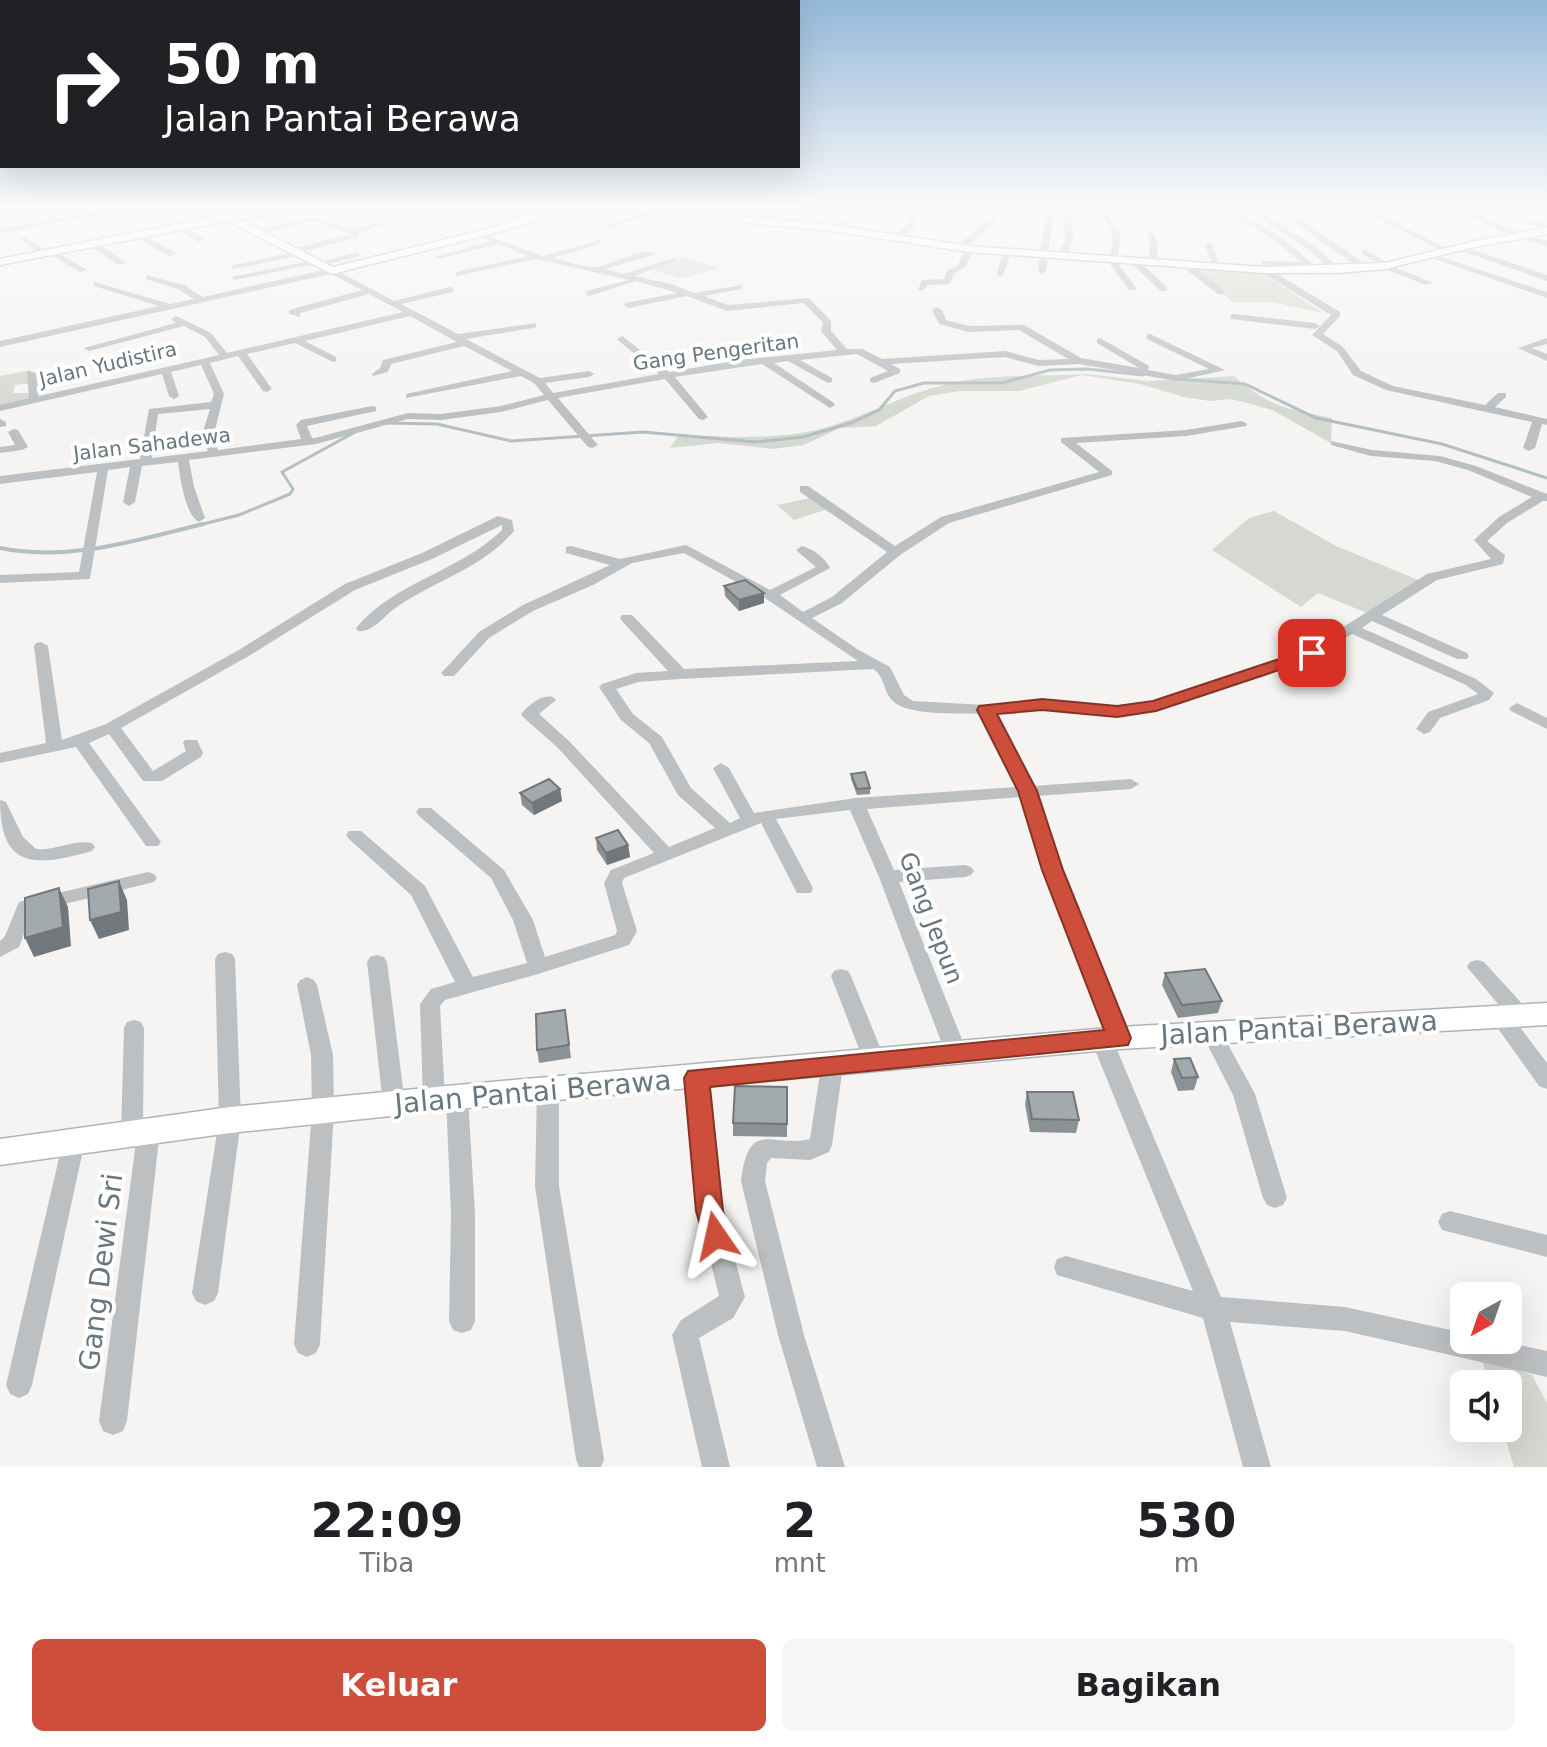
<!DOCTYPE html>
<html lang="id">
<head>
<meta charset="utf-8">
<style>
	:root { --surface:#fff; --page:#f6f6f6; --text:#202124; --muted:#757577; --accent:#cd4e3a }
	body { margin:0; font-family:"DejaVu Sans",sans-serif; background:var(--page); color:var(--text); height:100vh; display:flex; flex-direction:column; font-size:30px; white-space:nowrap }
	* { box-sizing:border-box; margin:0 }
	p { font-size:26px; color:var(--muted) }
	.icon { flex:none; width:44px; height:44px; fill:none; stroke:currentColor; stroke-width:2; stroke-linecap:round; stroke-linejoin:round }
	.map { position:relative; height:1467px; overflow:hidden }
	.details { display:flex; flex-direction:column; background:var(--surface); flex:1 }
	.details>* { flex:none }
	.top-card { position:absolute; left:0px; top:0px; width:800px; height:168px; box-shadow:0 8px 32px #0002; background:#202124; color:#fff; overflow:hidden }
	.needle { width:52px; rotate:220deg }
	.tools { position:absolute; left:1450px; top:1282px; display:grid; gap:16px }
	.tools a { display:grid; place-items:center; width:72px; height:72px; border-radius:12px; background:var(--surface); box-shadow:0 8px 32px #0002; font-size:40px }
	.pin { position:absolute; display:grid; place-items:center; width:68px; height:68px; color:#fff; margin:-34px; border-radius:16px; box-shadow:0 4px 12px #0006 }
	.me { position:absolute; width:88px; margin:-44px; rotate:349deg; stroke-linejoin:round; filter:drop-shadow(0 0 6px #0008) }
	.turn { display:flex; align-items:center; gap:28px; height:168px; padding:0 32px; font-size:36px }
	.turn .icon { width:104px; height:104px; stroke-width:2.5 }
	.turn b { display:block; font-size:56px; line-height:68px }
	.eta { display:flex; justify-content:space-evenly; align-items:center; height:136px; text-align:center }
	.eta b { font-size:48px; font-weight:700; line-height:56px }
	.cta { display:flex; gap:16px; margin-top:auto; padding:16px 32px }
	.cta a { flex:1; height:92px; border-radius:12px; background:var(--accent); color:#fff; font-size:32px; font-weight:700; line-height:92px; text-align:center }
	.cta a+a { background:var(--page); color:var(--text) }
	.map>svg:first-child { display:block }
	.green { fill:#d5d9d1 }
	.lines { fill:none; stroke-linecap:round; stroke-linejoin:round }
	.stream-far1 { stroke:#b3bfc2; stroke-width:3 }
	.stream { stroke:#b3bfc2; stroke-width:4 }
	.secondary-casing { stroke:#afb4b7; stroke-width:3 }
	.street { fill:#bcc0c3; fill-rule:evenodd }
	.secondary { fill:#fff; fill-rule:evenodd }
	.wall { fill:#8b9296 }
	.shaded-wall { fill:#71777a }
	.building { fill:#a2aaae; stroke:#71777a; stroke-width:2 }
	.route { fill:#cd4e3a; stroke:#853326; stroke-width:2 }
	.labels { text-anchor:middle; dominant-baseline:central; stroke-width:8; stroke-linejoin:round; paint-order:stroke }
	.far-street-label { font-size:20px; fill:#68777f; stroke:#fff }
	.street-label { font-size:24px; fill:#68777f; stroke:#fff }
	.near-street-label { font-size:28px; fill:#68777f; stroke:#fff }
</style>
</head>
<body>
<div class="map">
<svg width="1547" height="1467" viewBox="0 0 1547 1467">
	<rect width="100%" height="100%" fill="#f5f4f2"/>
	<path class="green" d="M682,257L720,268L680,279L650,269Z
		M1192,270L1264,274L1323,313L1272,302H1233Z
		M31,370L34,383L15,385L13,393H33L35,399L0,406V376Z
		M1087,374L1148,381L1234,376C1271,408 1286,408 1332,418L1331,443L1272,410L1251,404L1231,399L1210,401L1184,397L1140,384L1082,375L1019,391H960L929,396L876,426L840,428L804,445L773,449L718,443L670,448L679,435C730,437 781,441 831,426C870,414 907,393 947,384C992,373 1041,377 1087,374Z
		M815,497L828,509L794,520L777,505Z
		M1274,511L1336,546L1418,580L1374,616L1318,593L1301,607L1212,550L1249,518Z
		M1481,1357L1532,1375L1547,1403V1467H1514L1502,1428H1508V1384H1489Z"/>
	<g class="lines">
		<path class="stream-far1" d="M1176,379L1245,384L1316,418L1442,444L1547,478
			M386,423L437,424L511,441L643,432L756,442L803,437L851,423L879,410L895,391L924,383H1002L1050,370L1087,369L1143,375
			M195,526L239,515L290,494L293,489L282,472L357,431"/>
		<path class="stream" d="M0,548C70,562 136,540 203,524"/>
		<defs>
			<path id="secondary" d="M203,207H216L333,267L495,227L546,207H558L537,220L503,231L332,274L227,221L0,265V259L218,216Z
				M707,207H721L750,217L832,225L969,246L1264,267L1385,263L1475,241L1547,228V234L1475,247L1385,269L1337,273H1264L969,252L832,231L748,223Z
				M1547,1003V1025L1119,1049L457,1109L230,1133L0,1165V1139L230,1107L457,1085L1119,1027Z"/>
		</defs>
		<use href="#secondary" class="secondary-casing"/>
		<path class="street" d="M38,207H46L60,218L125,207H141L0,233V229L53,220Z
			M212,207H233L209,211Z
			M301,207H315L237,224L233,222Z
			M545,207L553,209L549,211L441,213L437,211L441,209Z
			M663,207H674L612,228L605,226Z
			M731,207H742L724,214L720,212Z
			M825,207H836L787,226L780,224Z
			M870,207H880L835,230L828,228Z
			M1004,207H1012L963,250H957V246Z
			M1220,207H1229L1284,239L1321,271L1308,274L1298,266L1262,265V261H1265L1301,262L1278,243Z
			M1244,207H1253L1316,247L1341,270L1334,272L1310,251Z
			M1291,207H1300L1292,213L1368,266V270H1362L1284,215V211Z
			M1356,207H1365L1450,250L1443,252Z
			M1450,207H1460L1521,233L1547,241V246L1515,237Z
			M1488,207H1498L1547,225V230Z
			M1068,208L1072,210L1073,238L1067,257L1063,259L1059,257L1065,238L1064,210Z
			M1105,211L1121,234L1117,262L1136,288L1135,290H1129L1107,260L1110,258L1113,234L1101,213Z
			M1049,212L1053,214L1046,271L1042,274L1038,271L1045,214Z
			M908,216H914L916,226L898,240H892V236L909,223Z
			M315,217L353,230L379,223L383,225L357,233L358,237L302,252V255L234,269L230,266L293,252V249L351,234L315,221L258,234L254,232Z
			M180,225H183L205,240L198,242L177,229Z
			M477,232L543,256L600,240V244L553,258C566,261 584,268 597,267C616,264 638,246 657,254L605,269L624,274L676,257V261L634,276L671,284L694,293L742,285V289L704,296L728,305L809,298L831,321V331L847,349H862L882,359L1005,351L1039,360L1068,359L1019,330L969,332L939,324L932,310L937,307L942,310L946,320L969,326L1024,325L1081,358L1139,368L1097,343V339L1100,338L1149,366L1148,370L1176,375L1209,369L1147,339V335L1150,334L1225,370L1176,381L1079,364L1039,366L1005,357L891,364L900,369V373L874,383L870,382V378L888,371L857,354L800,360L832,378V382L828,383L788,361L774,363L834,403L835,405L830,408L762,364L675,377L708,417L703,420L699,419L665,379L558,398L598,445L592,448L588,447L548,400L501,412L441,420L408,419L316,444L189,460L194,487L205,518L199,522C185,515 180,477 178,462L142,466L135,502L129,506L123,502L130,467L108,470L90,579L0,583V575L79,572L97,472L0,484V476L140,459L149,409L211,402L214,394L201,365L171,372L179,396L174,399L169,396L162,374L0,411V405L29,398L27,371L36,373L39,396L219,355L205,337L184,326L89,351L84,348L176,323L171,319L176,316L211,333L227,353L403,312L369,294L300,313V317L289,314V310L362,290L331,274L0,347V341L159,306L94,286V282L170,304L194,299L178,289L146,279V275L184,285L203,297L332,268L394,301L450,287L453,288V292L401,304L458,334L536,323V327L533,328L466,339L540,378L589,371L594,374L589,377L545,383L553,393L659,374L619,341L617,339L622,336L669,372L740,360L837,350L821,331L823,323L804,303L727,311L687,296L628,308L624,305L625,303L678,293L636,281L589,296L585,293L586,291L629,280L536,259L456,276V272L528,256L498,244L438,259L434,257L491,241L477,236ZM410,316L457,342L383,360L380,368L372,374L373,376L388,372L391,364L464,346L512,371L406,394V398L521,376L534,383L544,395L501,406L441,414L408,413L315,438H312L307,426L376,411V407L372,406L301,420L296,425L301,439L218,450L213,438L224,394L210,363L238,356L263,391L267,392L272,389L247,354L295,343L333,362L336,361V357L305,341ZM210,409L201,438L208,451L152,458L158,414Z
			M138,233L175,252L176,254L169,256L135,237Z
			M1147,233H1153L1158,243L1157,263L1153,265L1149,263L1150,243Z
			M24,236L48,251L54,250L87,270L80,272L48,254L42,255L21,240Z
			M91,242H97L126,263L119,265L91,246Z
			M1209,243L1213,245L1220,269L1213,267L1205,245Z
			M1459,245L1547,275V281L1456,249Z
			M966,247L973,249L966,266L954,274L950,284L928,285L924,290H918L922,280L944,279L947,271L958,265Z
			M1364,249L1392,266L1433,283L1426,285L1382,268V265L1361,253Z
			M1007,251L1011,253L1003,275L996,277L1003,253Z
			M357,252L360,256L319,266L315,264L235,280L231,277L315,260L319,262Z
			M1426,252L1547,292V298L1426,256Z
			M1132,260H1138L1167,287V291H1161L1132,264Z
			M1184,264H1190L1224,290V294H1218L1184,268Z
			M1261,268H1267L1340,312V316L1323,334L1343,347L1361,371L1393,386L1485,405L1498,393H1506V397L1495,407L1547,419V425L1542,424L1535,448L1529,451L1523,448L1532,422L1386,390L1353,375L1337,351L1312,335L1331,315L1261,272Z
			M1234,314L1315,323L1320,326L1315,329L1231,319V315Z
			M1547,338V344L1532,348L1547,354V361L1518,348Z
			M0,419L6,422V426L0,427Z
			M1242,421L1247,424L1246,426L1186,436L1076,443L1112,471V475L949,523L900,555L842,603L812,618L857,649L890,667L904,695L913,701L986,705L1042,700L1117,707L1174,696L1307,650L1427,574L1491,559L1474,540L1499,517L1532,497L1468,470L1435,461L1371,456L1331,445V441L1372,450L1440,456L1476,466L1547,494V501H1543L1507,523L1487,541L1505,555L1503,564L1437,580L1382,615L1467,653L1469,656L1467,659H1457L1372,621L1362,628L1476,679L1494,693L1489,700L1440,718L1430,732L1424,734L1416,729L1428,712L1478,694L1466,685L1352,634L1317,656L1297,665L1177,705L1117,717L1042,710L996,714L1033,786L1131,779L1139,784L1131,789L1037,796L1061,870L1129,1038L1126,1044L1115,1045L1221,1297L1345,1307L1464,1333V1340H1497L1547,1351V1377L1345,1331L1230,1322L1271,1467H1243L1203,1318L1057,1275L1054,1267L1057,1259L1066,1256L1193,1291L1091,1040L1095,1034L1107,1033L1043,870L1021,797L867,809L894,870L965,865L971,867L974,871L971,875L965,877L899,882L967,1052L963,1058L956,1060L949,1058L945,1052L879,877L850,810L776,819L813,888L811,893H797L761,823L624,878L622,883L637,931L629,945L538,974L445,1000L440,1006L445,1099L442,1105L434,1108L426,1105L423,1099L420,1004L431,989L455,982L411,895L349,839L346,835L349,831H361L425,886L473,977L527,963L513,920L491,878L419,816L416,812L419,808H431L504,870L533,920L545,957L615,935L617,931L604,883L611,870L654,853L557,747L523,717L521,714C529,705 541,694 553,697L556,700L539,714L569,741L669,847L715,828L678,795L649,743L621,720L599,687L602,684L636,673L668,671L622,621L620,618L622,615H632L684,669L858,661L765,598L684,553L632,563L593,585L533,611L489,638L454,676H444L441,673L444,670L479,632L523,605L610,565L566,553V547L571,546L620,559L686,545L770,590L816,567L796,550L802,546C815,550 824,557 830,568L780,595L803,612L832,597L887,552L800,492V486H808L895,546L941,517L1099,472L1061,442V438L1186,430ZM873,669C885,676 883,692 893,701C907,716 960,713 980,714L1016,787L856,798L754,813L729,768L721,763L713,768L740,818L730,823L691,788L662,737L633,714L616,689L638,682L680,679Z
			M14,429L18,430L28,447L22,450L0,453V447L15,445L8,432Z
			M498,516L512,520L514,531C482,569 433,581 394,609C383,617 372,633 358,631L356,628C394,582 459,572 502,530V525L432,559L355,590L247,657L121,728L153,771L186,751L183,743L185,740H197L203,753L201,757L162,781H143L109,734L89,743L158,838L161,842L158,846H146L76,747L0,763V753L46,743L34,646L36,643L41,642L48,646L62,740L106,724L237,651L345,584L422,553Z
			M1517,703L1547,718V729L1511,711L1509,708Z
			M0,800L6,802L23,837L36,849C54,851 75,839 92,843L95,847L92,851C38,866 0,872 0,800Z
			M148,872L154,874L157,878L154,882L32,912L19,947L0,957V941L5,936L19,902Z
			M225,952L232,954L235,959L241,1120L218,1293L214,1301L205,1305L196,1301L192,1293L219,1120L215,959L218,954Z
			M377,955L384,957L387,962L405,1104L402,1110L394,1113L386,1110L383,1104L367,962L370,957Z
			M1477,960L1484,962L1527,1009L1530,1015L1527,1021L1516,1022L1547,1063V1089L1539,1086L1494,1023L1491,1017L1494,1011L1503,1010L1467,967L1470,962Z
			M841,969L848,971L851,976L886,1062L883,1068L875,1071L867,1068L864,1062L831,976L834,971Z
			M307,977L314,980L317,985L333,1055L334,1111L320,1344L316,1353L307,1357L298,1353L294,1344L312,1111L311,1055L297,985L300,980Z
			M134,1020L141,1022L144,1028L143,1123L149,1121L157,1124L160,1131L127,1421L123,1431L113,1435L103,1431L99,1421L136,1142L124,1141L121,1134L124,1028L127,1022Z
			M1211,1024L1218,1026L1255,1094L1287,1198L1283,1205L1275,1208L1267,1205L1263,1198L1233,1095L1201,1032L1204,1026Z
			M832,1057L840,1060L843,1066L832,1145L829,1152L810,1160L771,1158L767,1163L765,1181L804,1335L845,1467H817L778,1335L741,1181C749,1116 773,1149 810,1139L821,1066L824,1060Z
			M697,1069L705,1072L708,1078L722,1211L745,1297L733,1318L699,1338L730,1467H702L672,1335L681,1320L719,1296L698,1211L686,1078L689,1072Z
			M548,1080L556,1083L559,1089V1186L604,1459L601,1467H579L576,1459L535,1186L537,1089L540,1083Z
			M457,1088L465,1091L468,1097L475,1215V1321L471,1330L462,1333L453,1330L449,1321L451,1215L446,1097L449,1091Z
			M74,1131L82,1134L85,1141L32,1385L28,1394L19,1398L10,1394L6,1385L63,1141L66,1134Z
			M1450,1211L1547,1235V1257L1442,1230L1438,1222L1442,1214Z"/>
		<use href="#secondary" class="secondary"/>
	</g>
	<path class="wall" d="M724,586L764,603L739,611L725,596Z
		M851,774L870,788V794L857,795L851,779Z
		M560,789L562,801L534,815L522,805L520,793Z
		M596,838L628,845L630,857L607,865L597,850Z
		M1165,973L1222,1001L1218,1013L1178,1018L1162,985Z
		M565,1010L571,1058L539,1063L537,1050Z
		M1174,1059L1198,1077L1194,1090L1178,1091L1171,1072Z
		M787,1087V1137L733,1136V1123Z
		M1027,1092L1079,1120L1076,1133L1030,1132L1025,1104Z"/>
	<path class="shaded-wall" d="M764,593V603L739,611V600Z
		M560,789L562,801L534,815L532,803Z
		M628,845L630,857L607,865L606,853Z
		M119,881L127,900L129,930L99,939L90,920Z
		M59,888L68,907L71,946L34,957L25,938Z"/>
	<path class="building" d="M745,580L764,593L739,600L724,586Z
		M865,772L870,788L857,789L851,774Z
		M549,779L560,789L532,803L520,793Z
		M618,830L628,845L606,853L596,838Z
		M119,881L121,912L90,920L88,889Z
		M59,888L63,927L25,938V898Z
		M1205,969L1222,1001L1182,1005L1165,973Z
		M565,1010L569,1045L537,1050L536,1014Z
		M1190,1058L1198,1077L1182,1078L1174,1059Z
		M735,1086L787,1087V1124L733,1123Z
		M1027,1092H1073L1079,1120L1032,1119Z"/>
	<linearGradient id="sky" x2="0" y2="1"><stop stop-color="#93b8d9"/><stop offset="0.5" stop-color="#fafaf9"/><stop offset="1" stop-color="#fafaf9" stop-opacity="0"/></linearGradient>
	<rect width="1547" height="412" fill="url(#sky)"/>
	<path class="route" d="M1312,648L1318,649L1320,653L1318,657L1156,711L1117,717L1042,710L997,714L1037,791L1063,870L1131,1038L1128,1045L710,1087L723,1211L730,1236L726,1245L716,1248L706,1245L696,1211L684,1078L688,1071L1104,1030L1042,870L1018,791L977,710L979,706L1042,699L1117,706L1153,701Z"/>
	<g class="labels">
		<g class="far-street-label">
			<text transform="translate(716 352) rotate(-8)">Gang Pengeritan</text>
			<text transform="translate(108 364) rotate(-13)">Jalan Yudistira</text>
			<text transform="translate(152 444) rotate(-7)">Jalan Sahadewa</text>
		</g>
		<g class="street-label">
			<text transform="translate(931 918) rotate(69)">Gang Jepun</text>
		</g>
		<g class="near-street-label">
			<text transform="translate(1299 1028) rotate(-3)">Jalan Pantai Berawa</text>
			<text transform="translate(533 1092) rotate(-5)">Jalan Pantai Berawa</text>
			<text transform="translate(101 1272) rotate(-83)">Gang Dewi Sri</text>
		</g>
	</g>
</svg>
<div class="tools">
<a><svg class="needle" viewBox="-14 -14 28 28"><path d="M0-13l5 13h-10z" fill="#e53935"/><path d="M0 13l5-13h-10z" fill="#757577"/></svg></a>
<a><svg class="icon" aria-label="sound" viewBox="0 0 24 24"><path d="M4 9h4l5-4v14l-5-4H4zM17 9q2 3 0 6"/></svg></a>
</div>
<div class="pin" style="left:1312px;top:653px;background:#d93025"><svg class="icon" aria-label="arrive" viewBox="0 0 24 24"><path d="M6 21V4h12l-3 4 3 4H6"/></svg></div>
<svg class="me" style="left:716px;top:1236px" viewBox="-20 -20 40 40"><path d="M0-17L14 15 0 8-14 15z" fill="#cd4e3a" stroke="#fff" stroke-width="4"/></svg>
<div class="top-card">
<div class="turn"><svg class="icon" aria-label="right" viewBox="0 0 24 24"><path d="M7 20v-9h11M14 6l5 5-5 5"/></svg><div><b>50 m</b>Jalan Pantai Berawa</div></div>
</div>
</div>
<section class="details">
<div class="eta">
<div><b>22:09</b><p>Tiba</p></div>
<div><b>2</b><p>mnt</p></div>
<div><b>530</b><p>m</p></div>
</div>
<div class="cta"><a>Keluar</a><a>Bagikan</a></div>
</section>
</body>
</html>
